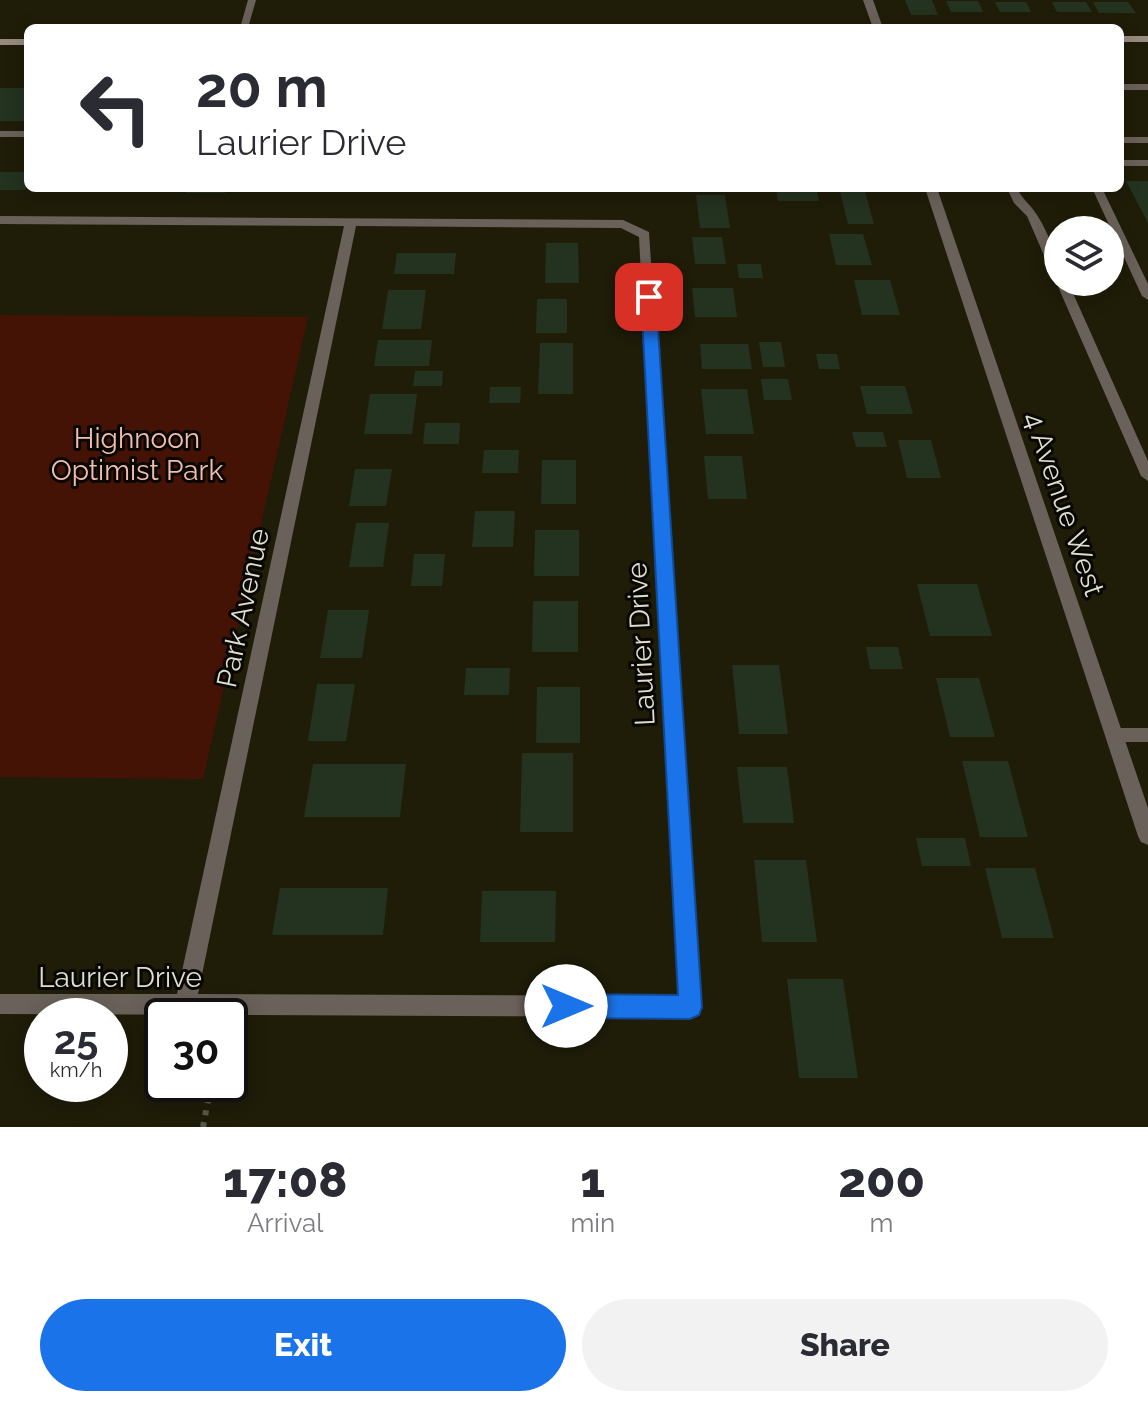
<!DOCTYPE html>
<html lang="en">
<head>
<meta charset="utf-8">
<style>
	:root { --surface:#fff; --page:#f2f2f3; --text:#2b2b33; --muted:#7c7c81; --accent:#1a73e8 }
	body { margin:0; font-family:Raleway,sans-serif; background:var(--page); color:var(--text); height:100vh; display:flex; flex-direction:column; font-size:30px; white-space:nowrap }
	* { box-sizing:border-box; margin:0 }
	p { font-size:26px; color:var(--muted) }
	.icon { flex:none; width:44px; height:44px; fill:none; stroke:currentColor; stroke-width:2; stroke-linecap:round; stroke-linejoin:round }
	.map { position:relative; height:1127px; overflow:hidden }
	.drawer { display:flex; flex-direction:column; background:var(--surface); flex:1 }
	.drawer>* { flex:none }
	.banner { position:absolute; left:24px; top:24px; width:1100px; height:168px; border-radius:12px; box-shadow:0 4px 20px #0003; background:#fff; color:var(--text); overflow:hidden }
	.controls { position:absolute; left:1044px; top:216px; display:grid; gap:16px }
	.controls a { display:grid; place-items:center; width:80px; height:80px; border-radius:50%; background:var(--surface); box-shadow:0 4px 20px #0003; font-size:40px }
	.speed { position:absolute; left:24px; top:998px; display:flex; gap:16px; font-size:40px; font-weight:700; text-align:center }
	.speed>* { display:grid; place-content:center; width:104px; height:104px; border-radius:50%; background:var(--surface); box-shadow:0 4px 20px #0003; line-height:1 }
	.speed small { font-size:20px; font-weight:400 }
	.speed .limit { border:4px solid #111; border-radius:12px; background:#fff; color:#111 }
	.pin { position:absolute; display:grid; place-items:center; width:68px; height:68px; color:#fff; margin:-34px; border-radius:16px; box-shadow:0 4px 12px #0006 }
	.me { position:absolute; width:88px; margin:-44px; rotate:90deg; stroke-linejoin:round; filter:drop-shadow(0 0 6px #0008) }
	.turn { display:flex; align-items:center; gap:28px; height:168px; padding:0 40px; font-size:36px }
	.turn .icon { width:104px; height:104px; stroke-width:2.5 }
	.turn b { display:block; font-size:56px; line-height:68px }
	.eta { display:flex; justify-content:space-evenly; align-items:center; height:136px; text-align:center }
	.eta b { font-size:48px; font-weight:800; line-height:56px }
	.button { display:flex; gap:16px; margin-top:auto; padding:16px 40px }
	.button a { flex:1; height:92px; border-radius:48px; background:var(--accent); color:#fff; font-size:32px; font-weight:800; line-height:92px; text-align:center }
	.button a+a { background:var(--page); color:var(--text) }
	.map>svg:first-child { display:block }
	.green { fill:#451305 }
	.building { fill:#243220 }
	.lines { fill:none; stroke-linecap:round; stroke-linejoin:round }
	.path { stroke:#5a5846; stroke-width:6; stroke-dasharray:5 7; stroke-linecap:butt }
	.lane { fill:#6a625a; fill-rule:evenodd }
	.street { fill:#6a625a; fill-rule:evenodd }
	.secondary { fill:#968b7d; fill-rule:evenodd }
	.route { fill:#1a73e8; stroke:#114b97; stroke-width:2 }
	.labels { text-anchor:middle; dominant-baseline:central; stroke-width:6; stroke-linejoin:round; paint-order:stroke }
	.park-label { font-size:28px; fill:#f3bdad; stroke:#080702 }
	.street-label { font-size:28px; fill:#dfded1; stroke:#080702 }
</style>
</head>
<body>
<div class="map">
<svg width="1148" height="1127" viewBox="0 0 1148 1127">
	<rect width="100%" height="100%" fill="#1f1d08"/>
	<path class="green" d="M0,315L308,317L203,779L0,777Z"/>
	<path class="building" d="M905,0H932L938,15H911Z
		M946,1H978L983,12H951Z
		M995,2H1026L1031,12H1000Z
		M1052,2H1086L1092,12H1057Z
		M1093,2H1128L1136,13H1099Z
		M0,88H28V121H0Z
		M0,172H28L26,190H0Z
		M1126,181H1148V223Z
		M188,188H227L225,193H186Z
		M614,188H649V192H614Z
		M776,188H816L819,201H778Z
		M839,188H864L874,224H848Z
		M696,195H725L730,228H700Z
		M829,234H863L872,265H836Z
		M692,237H722L726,264H695Z
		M546,243H578L579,283H545Z
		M397,253H456L454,274H394Z
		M737,264H761L763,278H739Z
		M854,280H890L900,315H862Z
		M692,288H733L737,317H695Z
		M388,290H426L421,329H382Z
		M537,299H567V333H536Z
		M378,340H432L429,366H374Z
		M759,342H781L785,367H763Z
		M540,343H573V394H538Z
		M700,344H748L752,369H702Z
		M816,354H837L840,369H819Z
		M415,371H443L442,386H413Z
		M761,379H788L792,400H764Z
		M860,386H905L913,414H867Z
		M490,387H521L520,403H489Z
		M701,389H747L754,434H706Z
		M370,394H417L412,434H364Z
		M425,423H460L459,444H423Z
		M852,432H883L887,447H856Z
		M898,440H931L941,478H907Z
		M484,450H519L518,473H482Z
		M704,456H742L747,499H708Z
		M542,460H576V504H541Z
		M355,469H392L386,506H349Z
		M475,511H515L513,547H472Z
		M356,523H389L383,567H349Z
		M535,530H579V576H534Z
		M414,554H445L442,586H411Z
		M917,584H977L992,636H930Z
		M533,601H578V652H532Z
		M328,610H369L362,658H320Z
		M866,647H898L903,669H870Z
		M732,665H779L788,734H739Z
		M466,668H510L509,695H464Z
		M936,678H979L995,737H950Z
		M317,684H355L346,741H308Z
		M537,687H580V743H536Z
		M522,753H573V832H520Z
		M962,761H1008L1028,837H980Z
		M313,764H406L400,817H304Z
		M737,767H787L794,823H743Z
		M916,838H965L971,866H922Z
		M754,860H806L817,942H762Z
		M985,868H1035L1054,938H1002Z
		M280,888H388L383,935H272Z
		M482,891H556L555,942H480Z
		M787,979H843L858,1078H799Z"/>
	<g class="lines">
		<path class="path" d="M203,1127L211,1084"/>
		<path class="lane" d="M248,0H256L248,28H240Z
			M1120,84H1148V90H1120Z
			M0,131H28V137H0Z
			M1120,137H1148V143H1120Z
			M1120,160H1148V166H1120Z
			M1007,188H1017C1022,199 1031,205 1037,215C1048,232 1058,257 1058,278L1052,274L1027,216L1014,203Z
			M1092,188H1102L1148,284V300L1142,296Z
			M1058,280V282H1068L1148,461V481L1141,476L1056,282Z
			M1114,728H1148V742H1114L1108,740L1106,735L1108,730Z"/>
		<path class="street" d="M863,0H873L883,28H873Z
			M925,188H937L1148,808V845L1141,842L1138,836Z
			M0,216L623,220L649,232L700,1007L697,1014L690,1017L0,1014V994H177L344,226L0,224ZM356,226L621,228L639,237L679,996L198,994Z"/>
		<path class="secondary" d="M1120,36H1148V42H1120Z
			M0,39H28V45H0Z"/>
	</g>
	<path class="route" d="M649,292L656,297L702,1007L699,1015L690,1019L566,1018L558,1015L554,1006L558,998L566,994L678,995L641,297Z"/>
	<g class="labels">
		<g class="park-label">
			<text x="137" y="438">Highnoon<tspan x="137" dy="32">Optimist Park</tspan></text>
		</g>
		<g class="street-label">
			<text transform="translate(1064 504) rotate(71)">4 Avenue West</text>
			<text transform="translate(243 608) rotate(-78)">Park Avenue</text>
			<text transform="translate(641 644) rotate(-93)">Laurier Drive</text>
			<text x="120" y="977">Laurier Drive</text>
		</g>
	</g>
</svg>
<div class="controls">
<a><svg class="icon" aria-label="layers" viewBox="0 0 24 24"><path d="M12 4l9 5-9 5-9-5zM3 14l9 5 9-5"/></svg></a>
</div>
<div class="speed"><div>25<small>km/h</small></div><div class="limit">30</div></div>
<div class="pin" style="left:649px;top:297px;background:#d93025"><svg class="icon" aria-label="arrive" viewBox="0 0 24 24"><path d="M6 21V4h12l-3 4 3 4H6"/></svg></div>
<svg class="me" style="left:566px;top:1006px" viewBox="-20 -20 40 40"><circle r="19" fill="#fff"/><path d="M0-13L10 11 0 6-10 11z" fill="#1a73e8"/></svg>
<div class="banner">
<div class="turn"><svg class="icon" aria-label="left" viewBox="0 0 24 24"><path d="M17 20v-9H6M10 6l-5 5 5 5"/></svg><div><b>20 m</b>Laurier Drive</div></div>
</div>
</div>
<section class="drawer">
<div class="eta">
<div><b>17:08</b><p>Arrival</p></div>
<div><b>1</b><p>min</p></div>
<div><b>200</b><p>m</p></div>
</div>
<div class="button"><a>Exit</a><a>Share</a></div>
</section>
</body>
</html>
